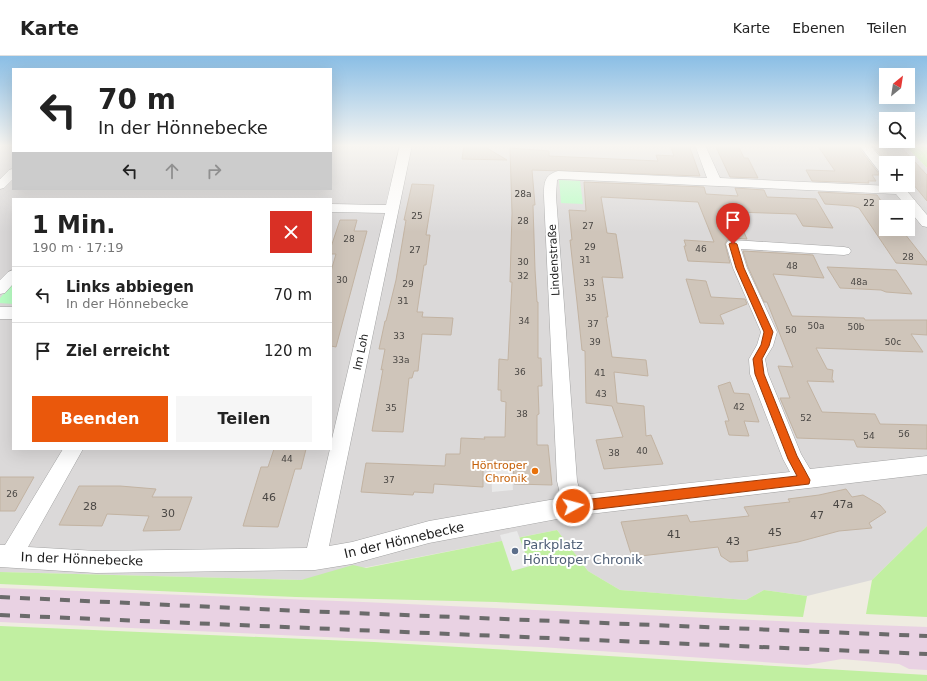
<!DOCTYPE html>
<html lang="de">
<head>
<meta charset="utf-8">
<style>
	:root { --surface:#fff; --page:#f6f6f6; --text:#222; --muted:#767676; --line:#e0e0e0; --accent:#ea580c }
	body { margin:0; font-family:"DejaVu Sans",sans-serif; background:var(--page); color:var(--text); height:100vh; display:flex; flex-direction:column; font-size:15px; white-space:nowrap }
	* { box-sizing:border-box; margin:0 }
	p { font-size:13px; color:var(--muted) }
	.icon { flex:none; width:22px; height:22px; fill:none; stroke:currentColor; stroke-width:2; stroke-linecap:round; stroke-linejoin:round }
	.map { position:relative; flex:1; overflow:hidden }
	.sheet { position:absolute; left:12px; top:142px; width:320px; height:252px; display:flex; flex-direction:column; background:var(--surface); border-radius:0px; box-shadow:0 4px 16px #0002 }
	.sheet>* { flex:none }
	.hud { position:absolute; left:12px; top:12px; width:320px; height:122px; border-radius:0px; box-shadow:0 4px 16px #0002; background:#fff; color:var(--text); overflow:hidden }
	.needle { width:26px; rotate:30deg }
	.tools { position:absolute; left:879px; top:12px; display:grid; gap:8px }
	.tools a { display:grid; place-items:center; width:36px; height:36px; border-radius:0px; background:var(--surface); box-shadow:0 4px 16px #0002; font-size:20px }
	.pin { position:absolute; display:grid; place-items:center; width:34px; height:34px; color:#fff; margin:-41px -17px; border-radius:50% 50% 50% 0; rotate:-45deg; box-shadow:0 0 4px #0007 }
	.pin .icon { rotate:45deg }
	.me { position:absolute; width:44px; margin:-22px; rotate:83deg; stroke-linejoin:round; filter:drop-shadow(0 0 3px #0008) }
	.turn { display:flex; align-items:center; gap:14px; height:84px; padding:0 20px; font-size:18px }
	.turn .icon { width:52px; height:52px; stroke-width:2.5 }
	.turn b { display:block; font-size:28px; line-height:34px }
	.lanes { display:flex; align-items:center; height:38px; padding:0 20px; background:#0003; justify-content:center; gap:20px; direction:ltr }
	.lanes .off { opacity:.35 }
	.round { display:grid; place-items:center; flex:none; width:42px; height:42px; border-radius:0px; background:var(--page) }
	.overview { display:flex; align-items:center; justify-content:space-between; height:68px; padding:0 20px }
	h1 { font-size:24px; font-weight:700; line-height:30px }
	.cta { display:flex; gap:8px; margin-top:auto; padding:8px 20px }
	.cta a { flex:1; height:46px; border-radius:0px; background:var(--accent); color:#fff; font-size:16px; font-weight:700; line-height:46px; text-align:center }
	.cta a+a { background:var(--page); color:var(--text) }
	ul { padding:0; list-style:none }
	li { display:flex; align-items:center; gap:12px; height:56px; padding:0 20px; border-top:1px solid var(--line) }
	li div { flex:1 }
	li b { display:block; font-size:15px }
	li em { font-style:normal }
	header { display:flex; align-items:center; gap:24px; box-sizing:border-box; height:56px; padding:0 20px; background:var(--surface); border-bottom:1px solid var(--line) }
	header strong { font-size:19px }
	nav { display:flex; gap:22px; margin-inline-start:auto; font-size:14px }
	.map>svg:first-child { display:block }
	.residential { fill:#dbd9d9; fill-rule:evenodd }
	.industrial { fill:#e9d2e3 }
	.grass { fill:#c1efa1 }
	.park { fill:#b9fec4 }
	.parking { fill:#e9e9e9 }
	.building { fill:#cfc5ba; stroke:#c2b3a2 }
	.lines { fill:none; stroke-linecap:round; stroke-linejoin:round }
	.street-casing { stroke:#a4a4a4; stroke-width:1 }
	.street { fill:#fff; fill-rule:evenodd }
	.rail { stroke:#6b6b6b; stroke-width:4; stroke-dasharray:10 10; stroke-linecap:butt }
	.route { fill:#ea580c; stroke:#983908 }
	.food-dot { fill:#e8710a; stroke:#fff; stroke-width:1.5 }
	.service-dot { fill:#5c6f8a; stroke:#fff; stroke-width:1.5 }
	.labels { text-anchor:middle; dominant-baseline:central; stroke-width:4; stroke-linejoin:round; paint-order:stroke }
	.number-label { font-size:9px; fill:#4a4744 }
	.street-label { font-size:11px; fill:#1d1d1d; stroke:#fff }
	.food-label { font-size:11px; fill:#c56008; stroke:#fff; text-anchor:end }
	.near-number-label { font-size:11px; fill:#4a4744 }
	.near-street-label { font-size:13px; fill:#1d1d1d; stroke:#fff }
	.near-service-label { font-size:13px; fill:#4e5e75; stroke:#fff; text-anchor:start }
</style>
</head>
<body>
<header>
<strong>Karte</strong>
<nav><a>Karte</a><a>Ebenen</a><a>Teilen</a></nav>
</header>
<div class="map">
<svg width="927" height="625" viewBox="0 0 927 625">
	<rect width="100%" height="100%" fill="#efece1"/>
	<path class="residential" d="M0,89H13V133H331V89H905L927,112V470L872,524L807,540L764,534L746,544L620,534L588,515L557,474L301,524L0,516ZM886,107H908V129H886ZM13,143H331V393H13ZM886,151H908V173H886Z"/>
	<path class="industrial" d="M0,532L363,546L821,567L927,571V614L909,613L899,608L842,603L807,609L540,591L0,566Z"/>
	<path class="grass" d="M905,89H927V112Z
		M927,470V561L866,558L872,524Z
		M557,474L588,515L620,534L746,544L764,534L807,540L803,561L496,546L296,541L0,528V516L301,524L353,509L366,512Z
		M0,570L374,586L927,619V625H0Z"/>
	<path class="park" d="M559,124L580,125L583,148L561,147Z
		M13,227V248L0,247V242Z"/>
	<path class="parking" d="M511,408L513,434L492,436L491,409Z
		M517,475L530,510L512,515L500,479Z"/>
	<path class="building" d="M464,89H482L507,104L462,103Z
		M670,89H689L700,120L532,114L535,149H533L535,214L537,246H538V302H541L542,330H538L539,358L537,359V389H548L552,429L514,428L513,405H483V431L434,428L433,437L414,436L413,439L361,436L366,407L445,410L446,398H460L461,382L485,383L484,381H505L506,346L501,345V334H498L499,303L508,304L512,226H510L512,157L510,92L549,95V100L658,105L656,99L674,100Z
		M715,89H738L744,102H748L758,122L730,121Z
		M818,90L858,91L880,119H872L876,125H868L869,127L812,125L806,114L835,115Z
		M882,90L901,91L927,119V145L908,122V107H887L874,91H883Z
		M584,126L704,131L706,138L738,140L735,132L764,134L767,141L816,143L833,172L803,170L796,158L735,156L747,183L733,182L727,184L725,188L730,207L688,205L684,190H686L684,184L714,186L698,146L601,141L607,177L616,178L623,222L602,221L608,261H606L612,301L646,304L648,320L614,316L617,347L644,350L646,380L651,379L663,408L604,413L596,384L623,381L612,350L586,347L585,295L582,294L577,246L570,184H572L569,154L586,155Z
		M412,128L434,129L426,179H430L426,209H424L417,256H423L422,261L453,262L451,279L422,278L418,315H414L412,322H409L403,376L372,375L383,313L381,314L385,293H379L385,265H386L396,224L406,164H404Z
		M818,136L877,139L886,152V173H901L927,206V209L896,207L859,152L853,150L825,148Z
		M340,164H357L354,175H367L336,291L331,290V215L336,198H331V191Z
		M743,195L813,199L824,222L773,218L792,260L864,262L865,264H927V279L911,278L923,296L816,292L827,313L833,314L832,323L834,326L807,325L822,356L875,358L880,368L927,369V393L857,391L854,384L797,382L780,342H790L778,310L793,311L767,246H764L748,211Z
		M827,211L896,214L912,238L886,236L881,234L840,232Z
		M686,223L706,225L711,241L745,243L747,248L720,259L724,268L700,267Z
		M730,326L734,337L749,338L759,366L744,365L749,380L729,379L725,365H729L718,330Z
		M274,393H306L301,413H295L278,471L243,470L261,411H268Z
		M0,421H34L15,455H0Z
		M79,430H120L156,433L152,441H192L180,474L143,475L149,460L107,458L102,470L59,469Z
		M846,433L852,441L863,439L880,449L886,456L869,467L872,472L839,475L798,486L747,495L748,505L730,506L721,500L718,491L632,501L621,466L687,459L690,466L749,460L744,451L790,446L788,443L819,439Z"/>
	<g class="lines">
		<defs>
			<path id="street" d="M400,89H412L329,490L352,486L429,465L561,442L557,425L544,140C544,127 544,119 558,115L707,122L695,89H705L720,122L891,130L902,129L927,159V171L922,170L896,138L559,123L557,124L556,140L577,425L581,439L790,416L783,403L750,318L749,303L757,289L761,276L733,212L726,188L728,185L733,184L844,191L849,192L851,195L849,198L844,199L741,193L747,212L777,276L773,290L765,303L768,318L801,398L810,413L927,400V418L573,460L429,487L352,508L315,514L96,517L0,511V489H5L63,393H83L28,491L96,495L307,492L330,393H331V387L385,157L331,156V148L386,149Z
				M859,89H870L886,108V120L882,119Z
				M13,113V123L4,132L0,133V123L9,114Z
				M13,214V228L5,237L0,238V224L8,216Z
				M0,251H13V263H0Z"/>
		</defs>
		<use href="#street" class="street-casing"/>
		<use href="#street" class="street"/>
		<path class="rail" d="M0,541L279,554L927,580
			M0,559L927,598"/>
	</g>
	<linearGradient id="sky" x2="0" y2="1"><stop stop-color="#8abee5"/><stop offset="0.51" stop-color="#f8f6f2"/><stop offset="1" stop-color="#f8f6f2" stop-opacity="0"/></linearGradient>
	<rect width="927" height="176" fill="url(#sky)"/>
	<path class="route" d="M733,186L737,188L744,212L773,276L769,290L762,303L764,318L797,400L810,424L809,428L573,456L569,454L568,450L569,447L573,445L797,420L788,403L755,318L753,303L761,289L764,276L736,212L729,188Z"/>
	<circle class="food-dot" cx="535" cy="415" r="4"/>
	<circle class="service-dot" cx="515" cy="495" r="4"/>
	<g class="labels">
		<g class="number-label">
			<text x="523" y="138">28a</text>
			<text x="869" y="147">22</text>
			<text x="417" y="160">25</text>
			<text x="523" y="165">28</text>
			<text x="588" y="170">27</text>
			<text x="349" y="183">28</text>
			<text x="590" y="191">29</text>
			<text x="701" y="193">46</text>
			<text x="415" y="194">27</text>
			<text x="908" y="201">28</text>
			<text x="585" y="204">31</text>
			<text x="523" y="206">30</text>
			<text x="792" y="210">48</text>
			<text x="523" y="220">32</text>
			<text x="342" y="224">30</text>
			<text x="859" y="226">48a</text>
			<text x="589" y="227">33</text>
			<text x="408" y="228">29</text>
			<text x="591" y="242">35</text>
			<text x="403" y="245">31</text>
			<text x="524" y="265">34</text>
			<text x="593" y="268">37</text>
			<text x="816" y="270">50a</text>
			<text x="856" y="271">50b</text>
			<text x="791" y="274">50</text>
			<text x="399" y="280">33</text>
			<text x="595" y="286">39</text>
			<text x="893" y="286">50c</text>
			<text x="401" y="304">33a</text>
			<text x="520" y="316">36</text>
			<text x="600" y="317">41</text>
			<text x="601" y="338">43</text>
			<text x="739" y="351">42</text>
			<text x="391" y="352">35</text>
			<text x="522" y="358">38</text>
			<text x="806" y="362">52</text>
			<text x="904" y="378">56</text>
			<text x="869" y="380">54</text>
			<text x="642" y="395">40</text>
			<text x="614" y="397">38</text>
			<text x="287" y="403">44</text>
			<text x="389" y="424">37</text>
			<text x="12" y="438">26</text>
		</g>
		<g class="street-label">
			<text transform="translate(554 204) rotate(-93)">Lindenstraße</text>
			<text transform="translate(361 296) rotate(-78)">Im Loh</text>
		</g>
		<g class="food-label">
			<text x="527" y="409">Höntroper<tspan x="527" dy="13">Chronik</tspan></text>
		</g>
		<g class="near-number-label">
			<text x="269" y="441">46</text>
			<text x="843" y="448">47a</text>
			<text x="90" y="450">28</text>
			<text x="168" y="457">30</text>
			<text x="817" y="459">47</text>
			<text x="775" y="476">45</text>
			<text x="674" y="478">41</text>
			<text x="733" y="485">43</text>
		</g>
		<g class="near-street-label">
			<text transform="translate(404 484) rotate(-13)">In der Hönnebecke</text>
			<text transform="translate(82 503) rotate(2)">In der Hönnebecke</text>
		</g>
		<g class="near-service-label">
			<text x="523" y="488">Parkplatz<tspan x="523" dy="15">Höntroper Chronik</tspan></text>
		</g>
	</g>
</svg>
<div class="tools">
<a><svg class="needle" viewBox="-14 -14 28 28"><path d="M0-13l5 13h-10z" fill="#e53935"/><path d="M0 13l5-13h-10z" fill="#767676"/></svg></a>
<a><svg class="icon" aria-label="search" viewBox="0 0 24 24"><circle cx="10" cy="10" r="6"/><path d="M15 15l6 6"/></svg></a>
<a>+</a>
<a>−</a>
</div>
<div class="pin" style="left:733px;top:188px;background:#d93025"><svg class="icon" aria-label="arrive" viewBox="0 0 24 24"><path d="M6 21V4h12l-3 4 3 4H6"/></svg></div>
<svg class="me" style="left:573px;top:450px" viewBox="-20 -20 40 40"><circle r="17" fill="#ea580c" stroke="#fff" stroke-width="3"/><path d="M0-11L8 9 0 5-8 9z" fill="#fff"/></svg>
<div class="hud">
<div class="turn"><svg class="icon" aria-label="left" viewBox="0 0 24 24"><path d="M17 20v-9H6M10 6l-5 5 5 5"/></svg><div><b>70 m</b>In der Hönnebecke</div></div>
<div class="lanes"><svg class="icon" aria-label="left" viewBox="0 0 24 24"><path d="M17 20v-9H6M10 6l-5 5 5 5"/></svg><svg class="icon off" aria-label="ahead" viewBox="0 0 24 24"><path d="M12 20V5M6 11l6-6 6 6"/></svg><svg class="icon off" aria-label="right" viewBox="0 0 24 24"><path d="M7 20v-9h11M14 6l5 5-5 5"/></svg></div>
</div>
<section class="sheet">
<div class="overview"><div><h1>1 Min.</h1><p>190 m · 17:19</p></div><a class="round" style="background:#d93025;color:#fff"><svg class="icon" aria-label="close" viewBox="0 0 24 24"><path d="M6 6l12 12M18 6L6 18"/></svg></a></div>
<ul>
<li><svg class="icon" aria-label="left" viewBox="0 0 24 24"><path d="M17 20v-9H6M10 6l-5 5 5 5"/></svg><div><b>Links abbiegen</b><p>In der Hönnebecke</p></div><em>70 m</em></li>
<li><svg class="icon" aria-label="arrive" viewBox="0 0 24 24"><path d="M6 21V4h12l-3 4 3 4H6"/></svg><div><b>Ziel erreicht</b></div><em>120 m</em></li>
</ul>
<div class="cta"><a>Beenden</a><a>Teilen</a></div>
</section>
</div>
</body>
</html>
